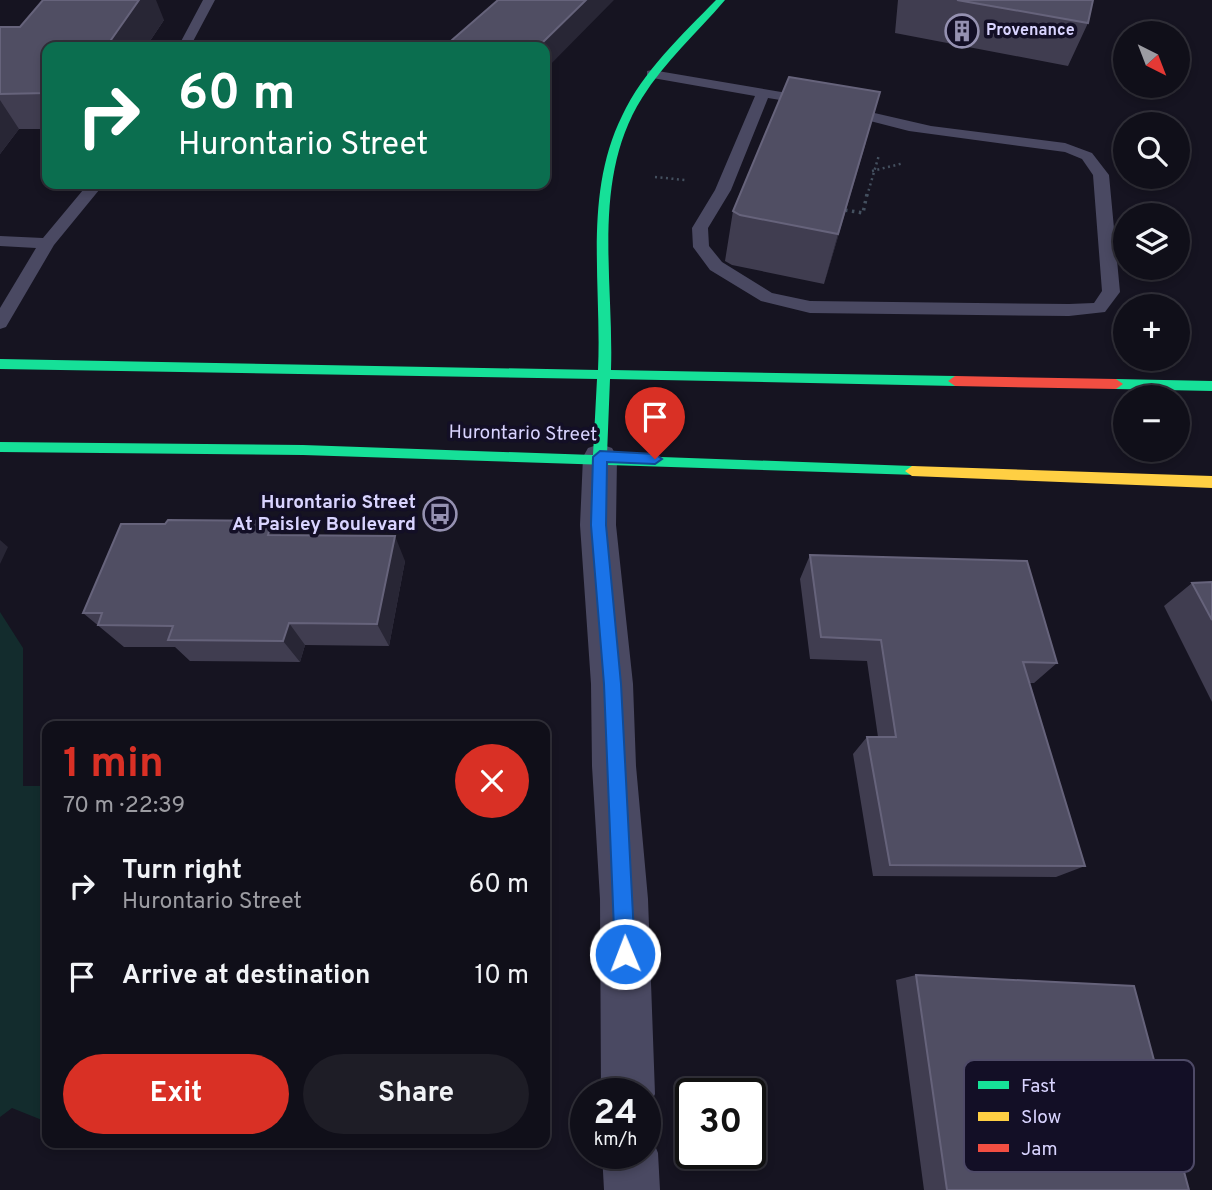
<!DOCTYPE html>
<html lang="en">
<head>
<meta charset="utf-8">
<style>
	:root { --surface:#100f19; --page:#1e1d26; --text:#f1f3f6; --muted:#9c9ca2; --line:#302f38; --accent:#d93025 }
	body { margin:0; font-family:Overpass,sans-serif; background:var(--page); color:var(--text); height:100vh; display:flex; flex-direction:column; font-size:26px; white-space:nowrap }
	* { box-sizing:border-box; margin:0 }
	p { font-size:23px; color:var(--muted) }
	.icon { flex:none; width:38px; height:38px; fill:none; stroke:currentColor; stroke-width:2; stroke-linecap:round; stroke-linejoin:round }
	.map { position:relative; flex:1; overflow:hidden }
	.details { position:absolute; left:42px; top:721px; width:508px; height:427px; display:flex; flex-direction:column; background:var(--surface); border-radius:14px; box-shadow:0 4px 10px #0003,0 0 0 2px var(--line) }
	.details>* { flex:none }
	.hud { position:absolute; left:42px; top:42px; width:508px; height:147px; border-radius:14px; box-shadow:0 4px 10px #0003,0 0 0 2px var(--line); background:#0b6e4f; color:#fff; overflow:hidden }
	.needle { width:46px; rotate:138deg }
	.fabs { position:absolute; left:1113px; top:21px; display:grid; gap:14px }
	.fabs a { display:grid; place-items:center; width:77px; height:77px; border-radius:50%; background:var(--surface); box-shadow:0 4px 10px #0003,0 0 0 2px var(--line); font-size:35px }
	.speed { position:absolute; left:570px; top:1078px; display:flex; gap:14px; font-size:35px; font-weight:700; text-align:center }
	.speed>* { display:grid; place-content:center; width:91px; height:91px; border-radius:50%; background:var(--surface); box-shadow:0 4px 10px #0003,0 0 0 2px var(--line); line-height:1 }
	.speed small { font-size:18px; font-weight:400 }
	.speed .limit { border:4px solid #111; border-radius:10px; background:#fff; color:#111 }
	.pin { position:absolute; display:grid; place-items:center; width:60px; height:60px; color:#fff; margin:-72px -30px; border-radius:50% 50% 50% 0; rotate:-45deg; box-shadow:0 0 7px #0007 }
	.pin .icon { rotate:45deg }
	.me { position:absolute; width:77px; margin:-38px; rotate:359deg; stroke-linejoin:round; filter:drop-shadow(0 0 5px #0008) }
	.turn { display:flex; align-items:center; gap:24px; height:147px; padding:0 21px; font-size:32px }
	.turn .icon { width:91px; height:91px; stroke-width:2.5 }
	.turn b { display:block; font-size:49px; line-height:60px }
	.round { display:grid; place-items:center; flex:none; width:74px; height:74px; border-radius:37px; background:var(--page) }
	.head { display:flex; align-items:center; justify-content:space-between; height:119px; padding:0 21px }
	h1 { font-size:42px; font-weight:700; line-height:52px; color:var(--accent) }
	.primary-button { display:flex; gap:14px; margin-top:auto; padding:14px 21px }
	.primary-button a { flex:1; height:80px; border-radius:42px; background:var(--accent); color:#fff; font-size:28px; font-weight:700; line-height:80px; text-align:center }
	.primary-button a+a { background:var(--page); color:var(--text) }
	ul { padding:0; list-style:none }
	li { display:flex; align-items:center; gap:21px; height:91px; padding:0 21px }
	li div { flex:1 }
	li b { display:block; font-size:26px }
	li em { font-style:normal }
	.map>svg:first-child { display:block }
	.green { fill:#132c2d }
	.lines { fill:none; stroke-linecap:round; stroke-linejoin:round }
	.path-far1 { stroke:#44505f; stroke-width:2.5; stroke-dasharray:2 3.5; stroke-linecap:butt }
	.path { stroke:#44505f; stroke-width:3.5; stroke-dasharray:2.5 4.5; stroke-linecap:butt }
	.lane { fill:#4a4962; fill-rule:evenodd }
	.street { fill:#4a4962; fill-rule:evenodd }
	.fast { fill:#16e098; fill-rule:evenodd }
	.slow { fill:#ffcf43; fill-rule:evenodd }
	.jam { fill:#f24e42; fill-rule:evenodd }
	.wall { fill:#403d50 }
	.shaded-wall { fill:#282635 }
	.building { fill:#504e63; stroke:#66637b; stroke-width:2 }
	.route { fill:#1a73e8; stroke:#114b97; stroke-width:2 }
	.labels { text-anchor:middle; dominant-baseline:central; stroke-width:7; stroke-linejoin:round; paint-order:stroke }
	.far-poi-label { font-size:16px; font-weight:bold; fill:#d9d4ff; stroke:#130f26; text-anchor:start }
	.street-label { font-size:19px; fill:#d9d4ff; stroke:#130f26 }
	.poi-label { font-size:19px; font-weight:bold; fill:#d9d4ff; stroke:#130f26; text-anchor:end }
	.key { fill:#130f26; stroke:#4e4a67; stroke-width:2 }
	.key-label { font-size:19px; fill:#d9d4ff }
</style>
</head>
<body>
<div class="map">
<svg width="1212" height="1190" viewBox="0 0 1212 1190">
	<rect width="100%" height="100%" fill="#161421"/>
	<path class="green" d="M0,612L23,648V786H47V1122L12,1108L0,1117Z"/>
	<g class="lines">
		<path class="path-far1" d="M872,171L904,163
			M655,177L685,180
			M867,196L879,155"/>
		<path class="path" d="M845,210L863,213L867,194"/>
		<path class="lane" d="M203,0H215L190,47H178Z
			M652,70L811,97L818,101L811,105L768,98L731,190L708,228L709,246L722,262L772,293L810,301L1069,304L1094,303L1102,291L1093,175L1082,159L1065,152L909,131L839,113V107L844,106L931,126L1065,143L1092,153L1109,175L1120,292L1105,312L1069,316L810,313L761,301L710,270L693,247L692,228L715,190L755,96L647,77V71Z
			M88,184H104L54,245L6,327L0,329V308L36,248L0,246V236L43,238Z"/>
		<path class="street" d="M600,444L612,448L617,457L616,525L633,684L636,766L648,899L655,1094L646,1113V1094H601L600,899L592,766L591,684L580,525L583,457L588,448Z
			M646,1132L650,1133L658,1153L660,1190H604L602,1153H646Z"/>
		<path class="fast" d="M716,0H725C697,33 665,61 642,98C591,179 614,280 611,370L955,376L962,381L955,386L610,379L607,455L912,466L917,467L919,471L917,475L303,455L0,452V442L303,445L593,455L597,379L0,369V359L598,370C602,285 583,195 622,116C643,71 682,35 716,0Z
			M1116,379L1212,381V391L1116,389L1109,384Z"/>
		<path class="slow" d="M912,466L1212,476V488L912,476L905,471Z"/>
		<path class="jam" d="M955,376L1116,379L1123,384L1116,389L955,386L948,381Z"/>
	</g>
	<path class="wall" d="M898,0H1093L1088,23L1068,66L895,33Z
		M164,20L146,47H47V129H19L0,154V27H20Z
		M866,142L824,284L732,265L725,261L733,211Z
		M281,535L405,561L389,646L305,645L300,662L190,661L175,647H124L83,613Z
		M810,555L1057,663L1034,683H1029L1085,866L1056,877L873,876L853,754L867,737H878L867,661L810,659L800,579Z
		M1212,582V702L1164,606L1192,583Z
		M916,975L1189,1190H924L896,980Z"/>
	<path class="shaded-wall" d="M139,0H156L164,20L146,47H106Z
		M586,0H614L544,71V47H538Z
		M880,92L866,142L824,284L838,234Z
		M0,100L19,129L0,154Z
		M272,521L288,545L268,535Z
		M395,536L405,561L389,646L377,624Z
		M0,540L8,547L0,564Z
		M289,623L305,645L300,662L283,641Z"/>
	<path class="building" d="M43,0H139L106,47H47V93L0,94V27H20Z
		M498,0H586L538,47H444Z
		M957,0H1093L1088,23Z
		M789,77L880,92L838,234L740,215L733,211Z
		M168,520L272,521L268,535L395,536L377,624L289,623L283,641L168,640L173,626L98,625L102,613H83L121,524H165Z
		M810,555L1027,561L1057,663L1023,662L1085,866L890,865L867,737H896L881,640L821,637Z
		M1212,582V620L1192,583Z
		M916,975L1134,986L1189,1190H947Z"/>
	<path class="route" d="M600,451L655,454L662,459L655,464L607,462L606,525L621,684L635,954L632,962L625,964L618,962L615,954L604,684L591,525L593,457Z"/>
	<defs>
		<symbol id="building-ring" viewBox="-11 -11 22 22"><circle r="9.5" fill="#130f26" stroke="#9591b1" stroke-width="1.5"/><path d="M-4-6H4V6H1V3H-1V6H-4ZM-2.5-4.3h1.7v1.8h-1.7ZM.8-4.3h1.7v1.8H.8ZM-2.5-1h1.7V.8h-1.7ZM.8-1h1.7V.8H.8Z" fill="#9591b1"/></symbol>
		<symbol id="bus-ring" viewBox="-11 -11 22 22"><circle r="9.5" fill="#130f26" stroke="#9591b1" stroke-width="1.5"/><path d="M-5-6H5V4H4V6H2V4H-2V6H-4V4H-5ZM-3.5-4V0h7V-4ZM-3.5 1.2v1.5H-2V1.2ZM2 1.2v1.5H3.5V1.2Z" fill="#9591b1"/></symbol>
	</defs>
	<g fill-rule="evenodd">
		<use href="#building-ring" x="943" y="12" width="38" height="38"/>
		<use href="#bus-ring" x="421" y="495" width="38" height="38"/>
	</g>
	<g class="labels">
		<g class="far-poi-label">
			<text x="986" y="31">Provenance</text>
		</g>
		<g class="street-label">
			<text transform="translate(523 434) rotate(1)">Hurontario Street</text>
		</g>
		<g class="poi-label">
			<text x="416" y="503">Hurontario Street<tspan x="416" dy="22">At Paisley Boulevard</tspan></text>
		</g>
	</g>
	<rect x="964" y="1060" width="230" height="112" rx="10" class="key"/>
	<rect x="978" y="1081" width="31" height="8" fill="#16e098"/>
	<rect x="978" y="1112" width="31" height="9" fill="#ffcf43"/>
	<rect x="978" y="1144" width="31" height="8" fill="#f24e42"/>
	<g class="key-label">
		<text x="1021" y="1092">Fast</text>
		<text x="1021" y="1123">Slow</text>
		<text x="1021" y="1155">Jam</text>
	</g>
</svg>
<div class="fabs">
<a><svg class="needle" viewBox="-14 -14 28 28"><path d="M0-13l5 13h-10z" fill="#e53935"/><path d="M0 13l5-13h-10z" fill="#9c9ca2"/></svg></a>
<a><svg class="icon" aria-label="search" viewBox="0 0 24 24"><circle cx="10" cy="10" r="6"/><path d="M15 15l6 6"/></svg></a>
<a><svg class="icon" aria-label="layers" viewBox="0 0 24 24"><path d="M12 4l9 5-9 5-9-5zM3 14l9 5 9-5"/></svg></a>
<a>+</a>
<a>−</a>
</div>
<div class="speed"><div>24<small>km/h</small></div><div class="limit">30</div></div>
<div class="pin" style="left:655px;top:459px;background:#d93025"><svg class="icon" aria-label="arrive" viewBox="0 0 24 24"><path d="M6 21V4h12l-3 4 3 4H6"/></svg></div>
<svg class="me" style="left:625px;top:954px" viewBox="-20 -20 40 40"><circle r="17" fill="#1a73e8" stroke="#fff" stroke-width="3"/><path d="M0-11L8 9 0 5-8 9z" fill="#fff"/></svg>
<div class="hud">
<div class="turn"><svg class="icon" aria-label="right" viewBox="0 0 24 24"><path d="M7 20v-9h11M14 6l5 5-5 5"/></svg><div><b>60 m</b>Hurontario Street</div></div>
</div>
<section class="details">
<div class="head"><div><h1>1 min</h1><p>70 m · 22:39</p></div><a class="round" style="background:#d93025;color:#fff"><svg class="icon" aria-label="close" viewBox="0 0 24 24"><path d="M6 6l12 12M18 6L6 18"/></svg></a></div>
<ul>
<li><svg class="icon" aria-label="right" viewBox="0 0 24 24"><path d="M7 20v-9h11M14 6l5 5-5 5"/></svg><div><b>Turn right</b><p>Hurontario Street</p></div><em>60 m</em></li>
<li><svg class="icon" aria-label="arrive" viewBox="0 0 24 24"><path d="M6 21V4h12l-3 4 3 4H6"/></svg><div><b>Arrive at destination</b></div><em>10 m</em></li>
</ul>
<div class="primary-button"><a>Exit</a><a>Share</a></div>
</section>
</div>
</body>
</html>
